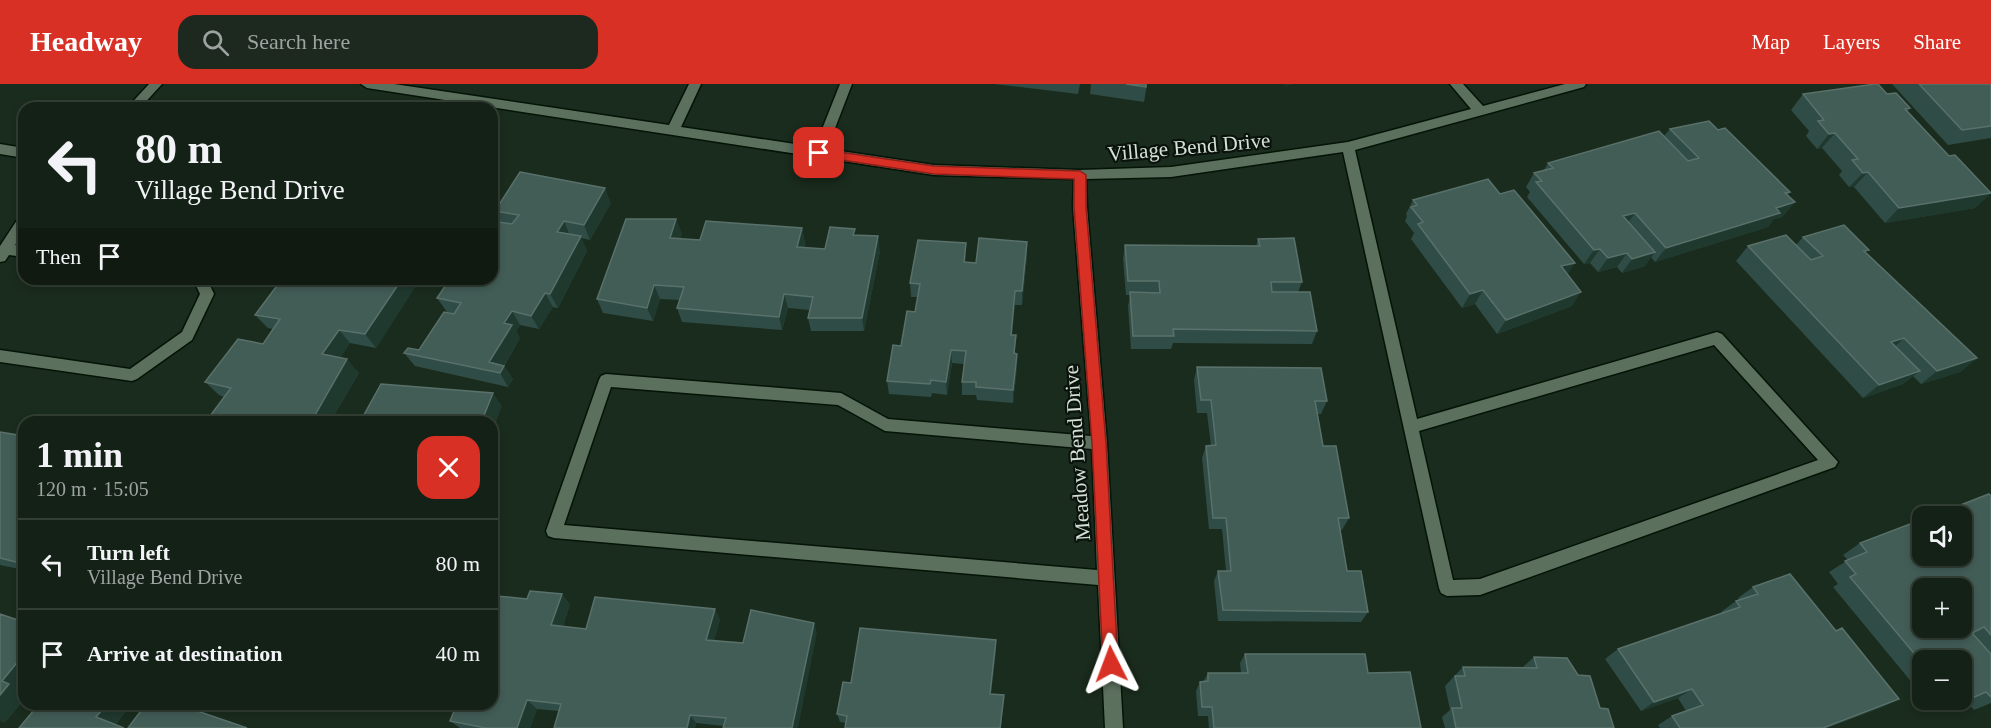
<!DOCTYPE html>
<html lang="en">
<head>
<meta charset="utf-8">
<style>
	:root { --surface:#142116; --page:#1d291f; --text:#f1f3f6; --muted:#9da3a1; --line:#333e35; --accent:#d93025 }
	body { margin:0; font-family:Georgia,serif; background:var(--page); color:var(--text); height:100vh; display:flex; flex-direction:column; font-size:22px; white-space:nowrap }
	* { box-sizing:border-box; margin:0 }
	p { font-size:20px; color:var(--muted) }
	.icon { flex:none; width:33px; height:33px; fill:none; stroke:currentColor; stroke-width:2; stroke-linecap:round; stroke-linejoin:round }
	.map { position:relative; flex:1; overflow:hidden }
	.side { position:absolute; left:18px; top:332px; width:480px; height:294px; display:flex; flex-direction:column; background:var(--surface); border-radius:18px; box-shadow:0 3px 9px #0003,0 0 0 2px var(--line) }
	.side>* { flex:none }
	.top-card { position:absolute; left:18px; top:18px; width:480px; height:183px; border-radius:18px; box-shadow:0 3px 9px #0003,0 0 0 2px var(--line); background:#142116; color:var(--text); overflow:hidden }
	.tools { position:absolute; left:1912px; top:422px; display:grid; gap:12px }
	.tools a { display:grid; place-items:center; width:60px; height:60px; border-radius:12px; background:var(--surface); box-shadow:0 3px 9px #0003,0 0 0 2px var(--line); font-size:30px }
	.pin { position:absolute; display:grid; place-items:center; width:51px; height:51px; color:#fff; margin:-26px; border-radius:12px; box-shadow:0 3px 9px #0006 }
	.me { position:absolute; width:66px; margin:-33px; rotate:357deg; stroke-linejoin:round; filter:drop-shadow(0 0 4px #0008) }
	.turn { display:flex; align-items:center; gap:21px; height:126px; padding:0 18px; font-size:27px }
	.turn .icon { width:78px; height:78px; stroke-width:2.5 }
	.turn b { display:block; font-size:42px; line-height:51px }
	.then { display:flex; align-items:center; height:57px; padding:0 18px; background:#0003; gap:12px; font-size:22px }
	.round { display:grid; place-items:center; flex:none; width:63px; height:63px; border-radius:18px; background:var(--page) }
	.overview { display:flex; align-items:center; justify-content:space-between; height:102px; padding:0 18px }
	h1 { font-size:36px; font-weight:600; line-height:45px }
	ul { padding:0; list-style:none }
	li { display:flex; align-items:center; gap:18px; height:90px; padding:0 18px; border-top:2px solid var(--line) }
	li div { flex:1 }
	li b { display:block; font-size:22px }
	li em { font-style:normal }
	header { display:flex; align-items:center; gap:36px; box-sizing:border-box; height:84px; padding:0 30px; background:var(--accent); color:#fff }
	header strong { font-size:28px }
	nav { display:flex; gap:33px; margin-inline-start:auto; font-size:21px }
	.search { width:420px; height:54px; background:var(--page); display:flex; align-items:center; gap:15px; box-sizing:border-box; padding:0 21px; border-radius:18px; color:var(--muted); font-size:22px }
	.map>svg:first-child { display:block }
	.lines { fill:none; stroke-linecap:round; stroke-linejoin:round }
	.minor-casing { stroke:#041407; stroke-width:3 }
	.minor { fill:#5c705e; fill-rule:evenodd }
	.wall { fill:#304c46 }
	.shaded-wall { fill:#20392f }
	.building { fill:#425c56; stroke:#59716a; stroke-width:1.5; fill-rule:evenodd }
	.route { fill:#d93025; stroke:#8d1f18; stroke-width:1.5 }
	.labels { text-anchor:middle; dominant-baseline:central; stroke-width:4.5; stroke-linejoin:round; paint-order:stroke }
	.street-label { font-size:21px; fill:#d5e1d7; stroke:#0a120c }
</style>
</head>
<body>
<header>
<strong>Headway</strong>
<div class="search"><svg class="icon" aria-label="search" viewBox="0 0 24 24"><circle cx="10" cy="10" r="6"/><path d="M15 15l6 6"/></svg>Search here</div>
<nav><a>Map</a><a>Layers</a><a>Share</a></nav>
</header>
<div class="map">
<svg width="1991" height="644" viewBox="0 0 1991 644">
	<rect width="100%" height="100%" fill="#1a2c1d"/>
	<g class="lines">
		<defs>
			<path id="minor" d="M149,0H162L140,24H127Z
				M361,0H394L669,41L689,0H701L681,43L815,63L840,0H852L827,65L934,81L1080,86L1171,83L1348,58L1471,25L1450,0H1463L1483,22L1565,0H1586L1584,3L1355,66L1417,335L1717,248L1722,250L1838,378L1835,383L1480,511L1447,512L1441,509L1439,504L1343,68L1171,93L1086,95L1087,123L1107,359L1123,644H1105L1098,501L554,454L548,452L546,447L599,296L601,292L606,290L841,309L888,335L1091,352L1073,123L1074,95L934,91L367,4ZM1714,261L1818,376L1480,495L1453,496L1419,347ZM611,303L838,321L885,347L1092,365L1097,486L564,441Z
				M0,60L24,64V74L0,70Z
				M24,132V148L15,161L24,163V173L9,171L5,177L0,178V162L19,133Z
				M193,195H207L214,210L192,256L137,295L132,297L0,278V266L130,285L182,248L200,210Z"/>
		</defs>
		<use href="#minor" class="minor-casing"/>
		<use href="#minor" class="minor"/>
	</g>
	<path class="wall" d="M994,0H1080L1078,10Z
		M1091,0H1147L1144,18L1090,10Z
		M1892,0H1991V54L1948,61Z
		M1803,10H1887L1910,24L1908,27L1949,72L1991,109L1975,124L1885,139L1854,103H1849L1839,91L1842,87L1822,64L1817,65L1806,52L1809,47L1791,26Z
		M1670,45L1718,46L1790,108L1788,111L1795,118L1782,133L1774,135L1768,143L1655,178L1651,173L1645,182L1622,189L1617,183L1598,188L1590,179L1584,180L1527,113L1530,108L1526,103L1534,89L1544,86L1548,79L1664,52Z
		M1500,110L1568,190L1572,222L1497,250L1475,220L1462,224L1411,155L1414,149L1405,137L1407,132L1406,130L1413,116Z
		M611,119L590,156L581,154L587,167L558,224L553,223L539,245L520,241L516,247L520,254L504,282L513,295L508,303L415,282L404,269L419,266L454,230L447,228L437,214L501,139L495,127Z
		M802,144L805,159L804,164L825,165L856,151L880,167L864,247H811L808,234L810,226L788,224L782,246L682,238L677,224L680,216L660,215L653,237L603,229L597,215L682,149L680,155L700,156Z
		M1803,153L1866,169L1977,274L1960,288L1921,300L1913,292L1903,300L1863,314L1736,177L1748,162L1796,161Z
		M1258,155L1302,198L1298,208L1317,247L1312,260L1173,259L1171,265H1131L1128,222L1130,211H1126L1123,175L1125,161L1256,162Z
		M966,159V178L976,179L1027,172L1022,221H1015L1012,251L1015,269L1017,270V283L1013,319L977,316L976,311H962V298L964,280L952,279L947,311L932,309L931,313L889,310L887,297L915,228L918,213H911L910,199Z
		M282,195H420L376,264L350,259L340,274L359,289L330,338H216L210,332L224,313L219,311L205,298L263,260L273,245L268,244L255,231Z
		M1197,283L1327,317L1321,330H1318L1323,362L1349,434L1342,446H1340L1347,487L1368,528L1361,538L1218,537L1214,497L1218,487H1226L1222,445H1209L1202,374L1206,362H1211L1207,329H1197L1194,296Z
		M0,348L24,352V486L0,481Z
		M1991,411V619L1974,626L1966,617L1945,626L1936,615H1962V576H1923V612L1833,503L1838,500L1829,488L1848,476L1843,471L1860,459Z
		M1753,503L1836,547L1899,615L1880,624L1827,644H1660L1658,641L1672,632L1686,627L1678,614L1641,627L1605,575L1618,565L1722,529L1721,528L1736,517L1740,516L1738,514Z
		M527,515L570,520L563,542L586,545L720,535L714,557L743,559L817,549L724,642L696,639L695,644H554L559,627L537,625L530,644H460L450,637Z
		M996,566L991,610L1003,620L1001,644H845L846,639L840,638L837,630L851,599Z
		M1245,570L1368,589L1421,644H1209L1208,632H1198L1196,607L1200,598H1203L1208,589H1241L1240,579Z
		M1534,573L1600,624L1614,644H1445L1442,633L1450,626L1445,602L1463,583H1523Z"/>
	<path class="shaded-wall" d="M1285,0H1294L1284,2Z
		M1835,49L1822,64L1817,65L1829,50Z
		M1868,88L1854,103H1849L1863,89Z
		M605,104L611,119L590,156L584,141Z
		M1991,109L1975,124L1885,139L1899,124Z
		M1795,118L1782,133L1774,135L1768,143L1655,178L1666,164L1776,124Z
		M1635,129L1625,143L1623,132Z
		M676,135L682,149L676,168L670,154Z
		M564,137L570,152L557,148Z
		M802,144L805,159L800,177L797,163Z
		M581,152L587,167L558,224L550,210Z
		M878,152L880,167L864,247L862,234Z
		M1027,158V172L1022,221V207Z
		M966,159V174L964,192V178Z
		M1600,165L1590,179L1584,180L1594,166Z
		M1655,168L1645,182L1622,189L1632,175Z
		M1627,169L1617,183L1598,188L1608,174Z
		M1575,179L1566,193L1561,182Z
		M402,195H420L376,264L365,250Z
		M654,201L660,215L653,237L647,224Z
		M1483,206L1475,220L1462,224L1470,210Z
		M1015,207V221L1010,264L1011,251Z
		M1581,208L1572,222L1497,250L1506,236Z
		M545,209L553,223L539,245L531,232Z
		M784,210L788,224L782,246L779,233Z
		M512,227L520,241L516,247L520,254L499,289L489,278L504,239Z
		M339,246L350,259L334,283L322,270Z
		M1904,254L1889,268L1891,258Z
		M951,266L952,279L947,311L946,298Z
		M1017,270V283L1013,319V306Z
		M1977,274L1960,288L1921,300L1937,287Z
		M347,275L359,289L330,338H311Z
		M504,282L513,295L508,303L500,289Z
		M1920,287L1903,300L1863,314L1879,301Z
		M493,309L502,322L495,341L499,347L492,364V338H485L483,334Z
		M562,510L570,520L560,551L551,541Z
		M715,525L720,535L712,566L706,556Z
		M814,539L817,549L798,644H792Z
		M996,556V566L990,619V610Z
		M24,570V604L23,606H24V616L5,639L0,637V611L2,597Z
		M1692,605L1678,614L1641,627L1654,618Z
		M1899,615L1880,624L1827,644H1823Z
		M527,616L537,625L530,644H517Z
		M107,620H132L115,642L96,633Z
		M690,631L696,639L695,644H687Z"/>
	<path class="building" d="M1126,0H1146V3Z
		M1875,0H1878L1887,10L1896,9L1910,24L1905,25L1949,72L1955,71L1991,109L1899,124L1868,88L1863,89L1852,76L1858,75L1835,49L1829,50L1818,37L1824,36L1803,10Z
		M1919,0H1991V42L1962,46Z
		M1709,37L1718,46L1725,44L1790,108L1785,109L1795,118L1776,124L1780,129L1666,164L1635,129L1623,132L1655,168L1632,175L1627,169L1608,174L1600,165L1594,166L1536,98L1542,97L1534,89L1553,84L1548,79L1659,47L1688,77L1699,74L1670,45Z
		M520,88L605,104L584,141L564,137L557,148L581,152L550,210L545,209L531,232L512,227L504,239L512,241L489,278L504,282L500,289L404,269L408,264L419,266L444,228L454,230L461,219L437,214L450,195H492V137L512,140L519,131L495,127Z
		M1488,95L1500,110L1514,106L1575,179L1561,182L1581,208L1506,236L1483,206L1470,210L1418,140L1423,138L1411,123L1417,121L1413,116Z
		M626,135H676L670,154L700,156L706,137L802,144L797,163L825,165L830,143L855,145L853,151L878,152L862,234H808L813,213L784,210L779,233L677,224L684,203L654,201L647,224L597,215Z
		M1844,141L1869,166L1864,167L1977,274L1937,287L1904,254L1891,258L1920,287L1879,301L1748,162L1786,151L1811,176L1823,172L1803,153Z
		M979,154L1027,158L1022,207H1015L1011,251H1016L1014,269L1017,270L1013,306L976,303V298H962L966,267L951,266L946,298L931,296L930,300L887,297L893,261L901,262L907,227L915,228L920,200L910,199L918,156L966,159L964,178L976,179Z
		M1294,154L1302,198H1271L1272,208H1310L1317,247L1173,245L1174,252H1133L1130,208L1160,209L1159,197H1128L1125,161L1260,162L1258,155Z
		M282,195H402L365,250L339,246L322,270L347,275L311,338H235L210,332L231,304L205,298L238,255L263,260L280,235L255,231Z
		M1197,283L1321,284L1327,317H1315L1323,362H1336L1349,434H1338L1347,487H1361L1368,528L1223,526L1218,487H1231L1226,434H1213L1206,362L1216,361L1211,316H1201Z
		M381,300L493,309L483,334L490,335L488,338H360Z
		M0,348L24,352V480L0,474Z
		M1989,410L1991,412V551L1984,543L1972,549L1991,570V613L1986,608L1965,617L1962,614V576H1923V580L1850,493L1856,490L1845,477L1867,468L1860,459L1923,435V471H1962V432H1932ZM1923,504H1962V543H1923Z
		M1790,490L1836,547L1842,544L1899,615L1823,644H1680L1672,632L1703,621L1692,605L1654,618L1618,565L1740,523L1736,517L1758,510L1753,503Z
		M530,507L562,510L551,541L586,545L595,513L715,525L706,556L743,559L751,526L814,539L792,644H723L726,634L690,631L687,644H554L561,620L527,616L517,644H486L450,637L457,620H492V525L497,512L527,515Z
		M0,530L24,538V570L2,597L9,600L0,611Z
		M860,544L996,556L990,610L1004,611L1000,644H845L847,632L837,630L843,598L851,599Z
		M1245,570H1365L1368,589L1410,588L1421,644H1214L1212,623H1202L1200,598L1208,597V589H1248Z
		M1534,573L1567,574L1578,591L1590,592L1600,624L1608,625L1614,644H1456L1452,624H1462L1455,592H1465L1463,583L1537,584Z
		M39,620H107L96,633L124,644H19Z
		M146,620H177L247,644H128Z"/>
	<path class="route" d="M819,65L934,82L1080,87L1086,91V123L1106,359L1118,580L1116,585L1111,587L1105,585L1103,580L1092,359L1074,123V95L934,90L815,72L813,69Z"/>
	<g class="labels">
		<g class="street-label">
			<text transform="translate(1189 63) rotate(-5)">Village Bend Drive</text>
			<text transform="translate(1077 369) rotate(-94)">Meadow Bend Drive</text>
		</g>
	</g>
</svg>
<div class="tools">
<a><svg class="icon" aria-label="sound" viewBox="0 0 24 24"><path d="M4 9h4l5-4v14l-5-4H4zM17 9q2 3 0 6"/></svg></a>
<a>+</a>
<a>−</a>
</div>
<div class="pin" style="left:819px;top:69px;background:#d93025"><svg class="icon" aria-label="arrive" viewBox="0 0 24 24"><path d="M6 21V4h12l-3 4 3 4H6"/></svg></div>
<svg class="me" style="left:1111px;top:580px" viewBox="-20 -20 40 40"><path d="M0-17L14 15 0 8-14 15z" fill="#d93025" stroke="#fff" stroke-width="4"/></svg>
<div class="top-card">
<div class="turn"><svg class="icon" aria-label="left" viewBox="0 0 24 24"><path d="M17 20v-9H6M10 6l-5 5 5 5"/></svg><div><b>80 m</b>Village Bend Drive</div></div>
<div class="then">Then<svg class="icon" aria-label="arrive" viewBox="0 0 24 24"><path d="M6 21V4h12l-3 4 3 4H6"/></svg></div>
</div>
<section class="side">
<div class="overview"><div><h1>1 min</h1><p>120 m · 15:05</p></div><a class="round" style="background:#d93025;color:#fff"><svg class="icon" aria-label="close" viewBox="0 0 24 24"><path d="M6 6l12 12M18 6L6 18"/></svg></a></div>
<ul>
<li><svg class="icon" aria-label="left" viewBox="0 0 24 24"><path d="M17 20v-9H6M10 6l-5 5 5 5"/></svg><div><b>Turn left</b><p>Village Bend Drive</p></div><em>80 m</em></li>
<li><svg class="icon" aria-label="arrive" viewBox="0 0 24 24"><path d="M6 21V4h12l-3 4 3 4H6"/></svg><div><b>Arrive at destination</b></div><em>40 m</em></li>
</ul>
</section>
</div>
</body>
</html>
